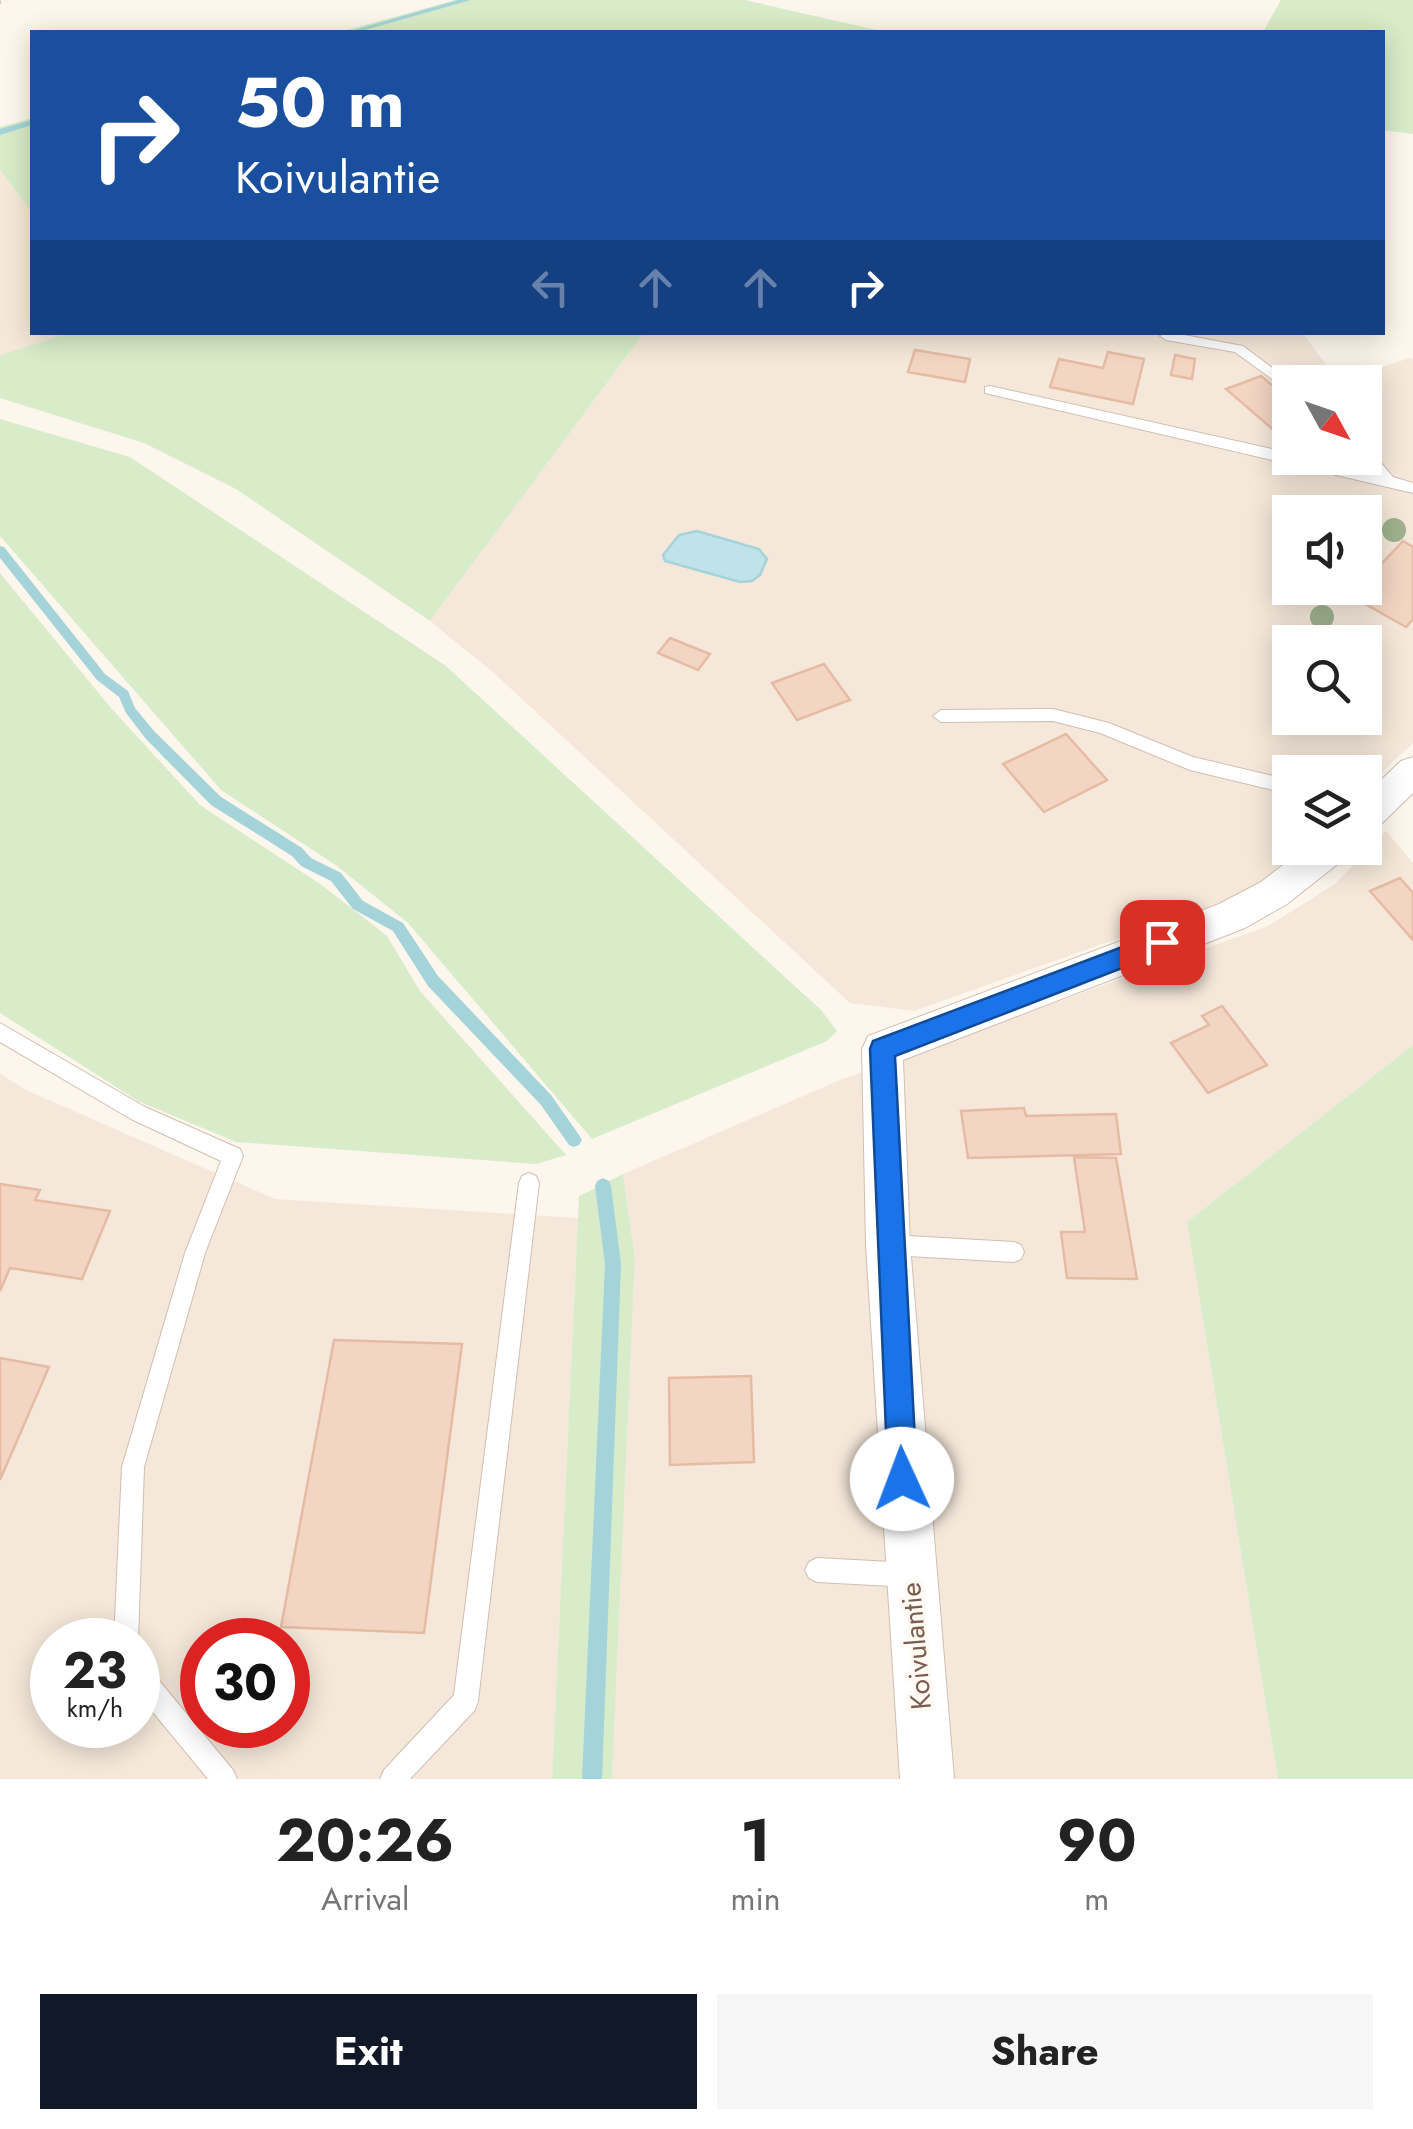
<!DOCTYPE html>
<html lang="en">
<head>
<meta charset="utf-8">
<style>
	:root { --surface:#fff; --page:#f6f6f6; --text:#222; --muted:#767676; --accent:#111827 }
	body { margin:0; font-family:Jost,sans-serif; background:var(--page); color:var(--text); height:100vh; display:flex; flex-direction:column; font-size:38px; white-space:nowrap }
	* { box-sizing:border-box; margin:0 }
	p { font-size:32px; color:var(--muted) }
	.icon { flex:none; width:55px; height:55px; fill:none; stroke:currentColor; stroke-width:2; stroke-linecap:round; stroke-linejoin:round }
	.map { position:relative; height:1779px; overflow:hidden }
	.details { display:flex; flex-direction:column; background:var(--surface); flex:1 }
	.details>* { flex:none }
	.banner { position:absolute; left:30px; top:30px; width:1355px; height:305px; border-radius:0px; box-shadow:0 5px 25px #0003; background:#1a4fa0; color:#fff; overflow:hidden }
	.needle { width:65px; rotate:130deg }
	.fabs { position:absolute; left:1272px; top:365px; display:grid; gap:20px }
	.fabs a { display:grid; place-items:center; width:110px; height:110px; border-radius:0px; background:var(--surface); box-shadow:0 5px 25px #0003; font-size:50px }
	.speed { position:absolute; left:30px; top:1618px; display:flex; gap:20px; font-size:50px; font-weight:700; text-align:center }
	.speed>* { display:grid; place-content:center; width:130px; height:130px; border-radius:50%; background:var(--surface); box-shadow:0 5px 25px #0003; line-height:1 }
	.speed small { font-size:25px; font-weight:400 }
	.speed .limit { border:15px solid #d22; background:#fff; color:#111 }
	.pin { position:absolute; display:grid; place-items:center; width:85px; height:85px; color:#fff; margin:-42px; border-radius:20px; box-shadow:0 5px 15px #0006 }
	.me { position:absolute; width:110px; margin:-55px; rotate:358deg; stroke-linejoin:round; filter:drop-shadow(0 0 8px #0008) }
	.turn { display:flex; align-items:center; gap:35px; height:210px; padding:0 40px; font-size:45px }
	.turn .icon { width:130px; height:130px; stroke-width:2.5 }
	.turn b { display:block; font-size:70px; line-height:85px }
	.lanes { display:flex; align-items:center; height:95px; padding:0 40px; background:#0003; justify-content:center; gap:50px; direction:ltr }
	.lanes .off { opacity:.35 }
	.eta { display:flex; justify-content:space-evenly; align-items:center; height:170px; text-align:center }
	.eta b { font-size:60px; font-weight:700; line-height:70px }
	.primary-button { display:flex; gap:20px; margin-top:auto; padding:20px 40px }
	.primary-button a { flex:1; height:115px; border-radius:0px; background:var(--accent); color:#fff; font-size:40px; font-weight:700; line-height:115px; text-align:center }
	.primary-button a+a { background:var(--page); color:var(--text) }
	.map>svg:first-child { display:block }
	.residential { fill:#f5e8da; fill-rule:evenodd }
	.green { fill:#d8ecc9 }
	.water { fill:#bfe3e8; stroke:#a5d3da; stroke-width:2.5 }
	.lines { fill:none; stroke-linecap:round; stroke-linejoin:round }
	.stream { fill:#a5d3da; fill-rule:evenodd }
	.building { fill:#f3d5c3; stroke:#e6bba3; stroke-width:2.5 }
	.service-casing { stroke:#d1beb0; stroke-width:2 }
	.minor-casing { stroke:#d1beb0; stroke-width:2 }
	.path { stroke:#d9b8a5; stroke-width:4; stroke-dasharray:1 5; stroke-linecap:butt }
	.service { fill:#fff; fill-rule:evenodd }
	.minor { fill:#fff; fill-rule:evenodd }
	.tree { fill:#a0b28e }
	.route { fill:#1a73e8; stroke:#114b97; stroke-width:2.5 }
	.labels { text-anchor:middle; dominant-baseline:central; stroke-width:8; stroke-linejoin:round; paint-order:stroke }
	.street-label { font-size:28px; fill:#7a5c4d; stroke:#fffaf3 }
</style>
</head>
<body>
<div class="map">
<svg width="1413" height="1779" viewBox="0 0 1413 1779">
	<rect width="100%" height="100%" fill="#fdf6ec"/>
	<path class="residential" d="M0,170L32,213V332L68,333L0,355Z
		M644,333H1303L1338,381L1409,358L1413,360V743L1365,788V772H1290V848H1300L1254,890L914,1011L850,1003L495,674L430,621ZM1290,382H1365V458H1290ZM1290,512H1365V588H1290ZM1290,642H1365V718H1290Z
		M1386,831L1413,863V1045L1187,1222L1278,1779H612L635,1258L623,1174L840,1080L1268,926L1335,884Z
		M0,1074L26,1090L275,1199L578,1218L552,1779H0ZM52,1640H138V1725H52ZM202,1640H288V1725H202Z"/>
	<path class="green" d="M456,0H745L885,32H339Z
		M1281,0H1413V134L1383,130L1382,32H1263Z
		M32,118V213L0,170V127Z
		M68,333H644L430,621L236,489L144,443L0,398V355Z
		M0,419L130,457L446,666L821,1010L837,1031L827,1041L592,1139L408,923L337,866L221,790L0,536Z
		M0,573L111,708L200,805L323,886L387,936L420,991L566,1155L536,1164L236,1142L138,1101L0,1013Z
		M1413,1045V1779H1278L1187,1222Z
		M623,1174L635,1258L612,1779H552L579,1196Z"/>
	<path class="water" d="M697,531L759,549L767,559L760,575L752,581L740,582L665,561L663,555L679,535Z"/>
	<g class="lines">
		<path class="stream" d="M458,0H471L358,32H347Z
			M32,120V125L0,135V129Z
			M0,546L4,547L105,674L128,691L135,708L154,731L221,797L302,848L311,858L341,873L363,901L403,923L438,976L551,1095L579,1135L582,1140L579,1145L574,1147L569,1145L541,1105L428,986L393,931L353,909L331,881L301,866L292,856L211,805L146,739L126,713L119,697L97,680L0,558Z
			M603,1178L609,1181L611,1186L621,1264L602,1779H582L605,1264L595,1186L597,1181Z"/>
	</g>
	<path class="building" d="M915,350L970,359L965,382L908,372Z
		M1108,352L1144,359L1133,404L1050,387L1059,359L1103,368Z
		M1175,355L1195,359L1192,379L1171,375Z
		M1261,376L1290,400V428L1277,433L1226,389Z
		M1403,541L1413,547V619L1406,627L1351,596L1365,588V581Z
		M670,638L710,654L698,670L658,653Z
		M824,664L850,700L797,720L772,683Z
		M1066,734L1107,780L1044,812L1003,764Z
		M1400,878L1413,893V940L1370,891Z
		M1222,1006L1267,1065L1208,1093L1171,1043L1209,1025L1202,1016Z
		M1024,1108L1026,1116L1116,1114L1121,1154L968,1158L961,1111Z
		M1074,1157L1116,1158L1137,1279L1067,1278L1061,1232H1085Z
		M0,1184L40,1190L35,1200L110,1211L82,1279L10,1268L0,1291Z
		M334,1340L462,1344L424,1633L281,1627Z
		M0,1358L49,1367L0,1480Z
		M751,1376L754,1462L670,1465L669,1378Z"/>
	<g class="lines">
		<defs>
			<path id="service" d="M1168,332L1243,346L1291,382L1290,392L1235,352L1166,340L1160,336Z
				M990,386L1290,453V458H1309L1374,472L1361,458H1365V448L1370,450L1393,477L1413,483V493L985,393V387Z
				M1053,709L1109,723L1193,757L1290,780V794L1190,770L1100,733L1053,721L941,722L933,716L941,710Z
				M0,1023L145,1107L240,1149L243,1156L205,1253L144,1467L138,1641L114,1640L122,1467L185,1253L221,1161L131,1119L0,1042Z
				M529,1173L536,1176L539,1183L478,1701L475,1710L410,1779H380L384,1770L454,1695L519,1183L522,1176Z
				M890,1235L1014,1242L1021,1245L1024,1252L1021,1259L1014,1262L890,1255L883,1252L880,1245L883,1238Z
				M817,1558L910,1563L918,1567L922,1575L918,1583L910,1587L817,1582L809,1578L805,1570L809,1562Z
				M138,1663L147,1666L233,1770L237,1779H208L138,1694Z"/>
			<path id="minor" d="M1413,757V793L1378,827L1365,832V795L1401,761Z
				M1305,848H1349L1344,859L1287,904L1245,928L903,1060L910,1245L954,1779H900L866,1245L862,1049L868,1036L1219,904L1261,882Z"/>
		</defs>
		<use href="#service" class="service-casing"/>
		<use href="#minor" class="minor-casing"/>
		<path class="path" d="M0,2L6,0"/>
		<use href="#service" class="service"/>
		<use href="#minor" class="minor"/>
	</g>
	<g class="tree">
		<circle cx="1394" cy="530" r="12"/>
		<circle cx="1322" cy="617" r="12"/>
	</g>
	<path class="route" d="M1162,932L1174,942L1171,949L895,1056L917,1479L913,1490L902,1494L892,1490L888,1479L870,1049L873,1041Z"/>
	<g class="labels">
		<g class="street-label">
			<text transform="translate(916 1646) rotate(-95)">Koivulantie</text>
		</g>
	</g>
</svg>
<div class="fabs">
<a><svg class="needle" viewBox="-14 -14 28 28"><path d="M0-13l5 13h-10z" fill="#e53935"/><path d="M0 13l5-13h-10z" fill="#767676"/></svg></a>
<a><svg class="icon" aria-label="sound" viewBox="0 0 24 24"><path d="M4 9h4l5-4v14l-5-4H4zM17 9q2 3 0 6"/></svg></a>
<a><svg class="icon" aria-label="search" viewBox="0 0 24 24"><circle cx="10" cy="10" r="6"/><path d="M15 15l6 6"/></svg></a>
<a><svg class="icon" aria-label="layers" viewBox="0 0 24 24"><path d="M12 4l9 5-9 5-9-5zM3 14l9 5 9-5"/></svg></a>
</div>
<div class="speed"><div>23<small>km/h</small></div><div class="limit">30</div></div>
<div class="pin" style="left:1162px;top:942px;background:#d93025"><svg class="icon" aria-label="arrive" viewBox="0 0 24 24"><path d="M6 21V4h12l-3 4 3 4H6"/></svg></div>
<svg class="me" style="left:902px;top:1479px" viewBox="-20 -20 40 40"><circle r="19" fill="#fff"/><path d="M0-13L10 11 0 6-10 11z" fill="#1a73e8"/></svg>
<div class="banner">
<div class="turn"><svg class="icon" aria-label="right" viewBox="0 0 24 24"><path d="M7 20v-9h11M14 6l5 5-5 5"/></svg><div><b>50 m</b>Koivulantie</div></div>
<div class="lanes"><svg class="icon off" aria-label="left" viewBox="0 0 24 24"><path d="M17 20v-9H6M10 6l-5 5 5 5"/></svg><svg class="icon off" aria-label="ahead" viewBox="0 0 24 24"><path d="M12 20V5M6 11l6-6 6 6"/></svg><svg class="icon off" aria-label="ahead" viewBox="0 0 24 24"><path d="M12 20V5M6 11l6-6 6 6"/></svg><svg class="icon" aria-label="right" viewBox="0 0 24 24"><path d="M7 20v-9h11M14 6l5 5-5 5"/></svg></div>
</div>
</div>
<section class="details">
<div class="eta">
<div><b>20:26</b><p>Arrival</p></div>
<div><b>1</b><p>min</p></div>
<div><b>90</b><p>m</p></div>
</div>
<div class="primary-button"><a>Exit</a><a>Share</a></div>
</section>
</body>
</html>
